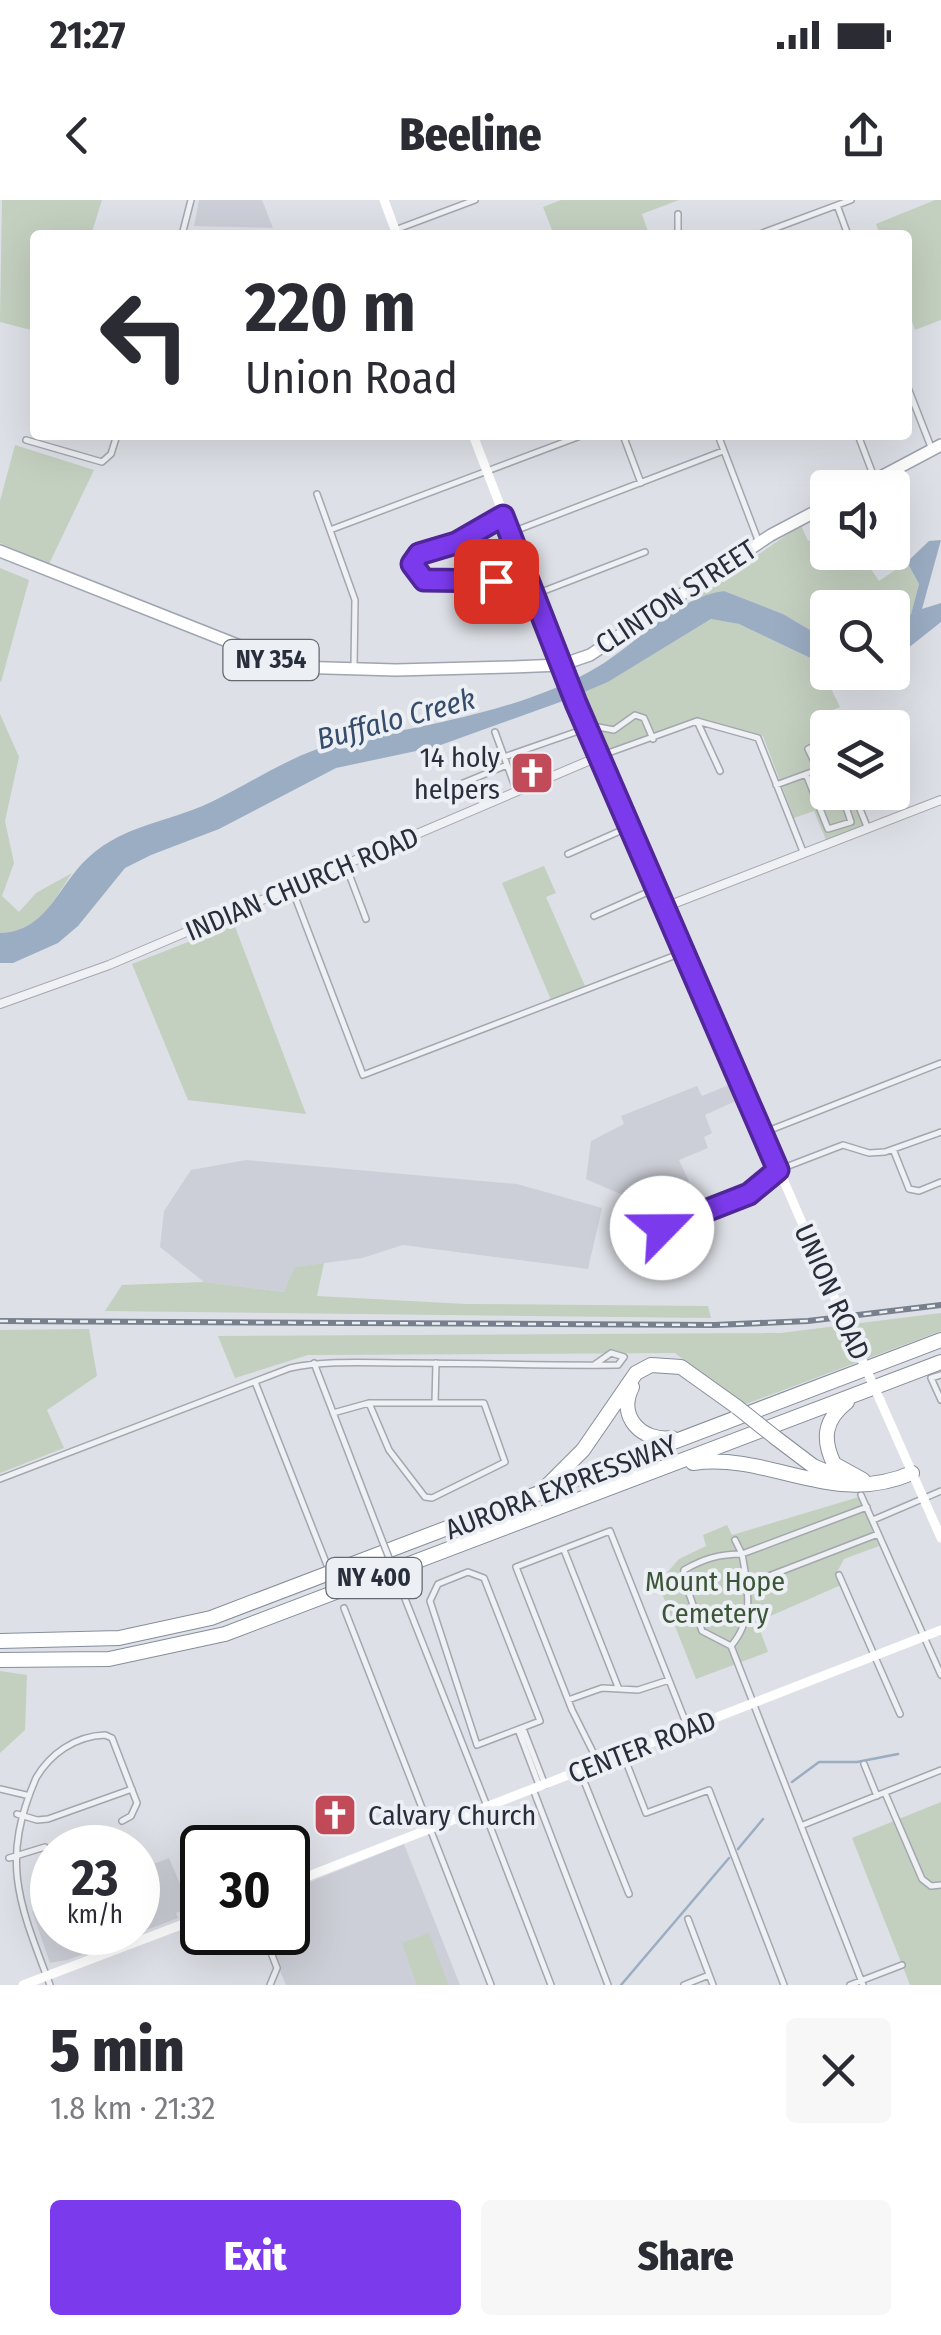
<!DOCTYPE html>
<html lang="en">
<head>
<meta charset="utf-8">
<style>
	:root { --surface:#fff; --page:#f7f7f7; --text:#2b2b33; --muted:#7c7c81; --accent:#7c3aed }
	body { margin:0; font-family:"Fira Sans Condensed",sans-serif; background:var(--page); color:var(--text); height:100vh; display:flex; flex-direction:column; font-size:38px; white-space:nowrap }
	* { box-sizing:border-box; margin:0 }
	p { font-size:32px; color:var(--muted) }
	.icon { flex:none; width:55px; height:55px; fill:none; stroke:currentColor; stroke-width:2; stroke-linecap:round; stroke-linejoin:round }
	.map { position:relative; height:1785px; overflow:hidden }
	.drawer { display:flex; flex-direction:column; background:var(--surface); flex:1 }
	.drawer>* { flex:none }
	.top-card { position:absolute; left:30px; top:30px; width:882px; height:210px; border-radius:10px; box-shadow:0 10px 40px #0002; background:#fff; color:var(--text); overflow:hidden }
	.tools { position:absolute; left:810px; top:270px; display:grid; gap:20px }
	.tools a { display:grid; place-items:center; width:100px; height:100px; border-radius:10px; background:var(--surface); box-shadow:0 10px 40px #0002; font-size:50px }
	.speed { position:absolute; left:30px; top:1625px; display:flex; gap:20px; font-size:50px; font-weight:700; text-align:center }
	.speed>* { display:grid; place-content:center; width:130px; height:130px; border-radius:50%; background:var(--surface); box-shadow:0 10px 40px #0002; line-height:1 }
	.speed small { font-size:25px; font-weight:400 }
	.speed .limit { border:5px solid #111; border-radius:15px; background:#fff; color:#111 }
	.pin { position:absolute; display:grid; place-items:center; width:85px; height:85px; color:#fff; margin:-42px; border-radius:20px; box-shadow:0 5px 15px #0006 }
	.me { position:absolute; width:110px; margin:-55px; rotate:67deg; stroke-linejoin:round; filter:drop-shadow(0 0 8px #0008) }
	.turn { display:flex; align-items:center; gap:35px; height:210px; padding:0 50px; font-size:45px }
	.turn .icon { width:130px; height:130px; stroke-width:2.5 }
	.turn b { display:block; font-size:70px; line-height:85px }
	.round { display:grid; place-items:center; flex:none; width:105px; height:105px; border-radius:10px; background:var(--page) }
	.head { display:flex; align-items:center; justify-content:space-between; height:170px; padding:0 50px }
	h1 { font-size:60px; font-weight:800; line-height:75px }
	.primary-button { display:flex; gap:20px; margin-top:auto; padding:20px 50px }
	.primary-button a { flex:1; height:115px; border-radius:10px; background:var(--accent); color:#fff; font-size:40px; font-weight:800; line-height:115px; text-align:center }
	.primary-button a+a { background:var(--page); color:var(--text) }
	.status { display:flex; justify-content:space-between; align-items:center; height:70px; padding:0 50px; background:var(--surface); direction:ltr }
	.status svg { height:28px; fill:currentColor }
	header { display:flex; justify-content:space-between; align-items:center; height:130px; padding:0 50px; background:var(--surface); font-size:45px; font-weight:800 }
	.map>svg:first-child { display:block }
	.built { fill:#cccfd7 }
	.green { fill:#c3cfbf }
	.water { fill:#9badc3 }
	.lines { fill:none; stroke-linecap:round; stroke-linejoin:round }
	.stream { stroke:#9badc3; stroke-width:2.5 }
	.minor-casing { stroke:#a3a7af; stroke-width:8 }
	.tertiary-casing { stroke:#a3a7af; stroke-width:10 }
	.primary-casing { stroke:#9ea5b0; stroke-width:14 }
	.motorway-casing { stroke:#868e9b; stroke-width:16 }
	.minor { stroke:#f0f1f4; stroke-width:5 }
	.tertiary { stroke:#f0f1f4; stroke-width:8 }
	.secondary { stroke:#fff; stroke-width:9 }
	.primary { stroke:#fff; stroke-width:11 }
	.motorway { stroke:#fff; stroke-width:14 }
	.rail-casing { stroke:#78808e; stroke-width:6 }
	.rail { stroke:#eceff4; stroke-width:2.5; stroke-dasharray:8; stroke-linecap:butt }
	.minor-bridge-casing { stroke:#a3a7af; stroke-width:8; stroke-linecap:butt }
	.motorway-bridge-casing { stroke:#868e9b; stroke-width:16; stroke-linecap:butt }
	.minor-bridge { stroke:#f0f1f4; stroke-width:5 }
	.secondary-bridge { stroke:#fff; stroke-width:9 }
	.motorway-bridge { stroke:#fff; stroke-width:14 }
	.route-casing { stroke:#51269a; stroke-width:25 }
	.route { stroke:#7c3aed; stroke-width:18 }
	.labels { text-anchor:middle; dominant-baseline:central; stroke-width:8; stroke-linejoin:round; paint-order:stroke }
	.shield { fill:#eceff4; stroke:#636872; stroke-width:2.5 }
	.shield-label { font-size:25px; font-weight:bold; fill:#282e3b }
	.street-label { font-size:28px; fill:#282e3b; stroke:#eceff4 }
	.poi-label { font-size:28px; fill:#282e3b; stroke:#eceff4; text-anchor:end }
	.park-label { font-size:28px; fill:#3b5636; stroke:#eceff4 }
	.water-label { font-size:30px; font-style:italic; fill:#364c6b; stroke:#eceff4 }
</style>
</head>
<body>
<div class="status"><b>21:27</b><svg viewBox="0 0 49 12"><path d="M0 12V9h3v3zM5 12V6h3v6zM10 12V3h3v9zM15 12V0h3v12zM26 1h20v11H26zM47 4h2v5h-2z"/></svg></div>
<header><svg class="icon" aria-label="back" viewBox="0 0 24 24"><path d="M15 5l-7 7 7 7"/></svg>Beeline<svg class="icon" aria-label="share" viewBox="0 0 24 24"><path d="M12 15V3M7 8l5-5 5 5M5 13v7h14v-7"/></svg></header>
<div class="map">
<svg width="941" height="1785" viewBox="0 0 941 1785">
	<rect width="100%" height="100%" fill="#dde0e6"/>
	<path class="built" d="M199,0H262L273,28L194,26Z
		M731,884L738,900L705,915L712,933L704,937L708,948L679,960L701,1008L673,1017L586,979L591,941L624,924L621,916L697,886L702,896Z
		M246,960L517,984L602,1008L588,1069L403,1045L362,1058L296,1067L285,1092L204,1082L160,1047L164,1011L191,970Z
		M404,1644L460,1785H286L264,1733L288,1732V1691Z
		M169,1658L190,1707L176,1713L178,1718L67,1760L50,1763L32,1711L52,1703V1732H138V1670Z"/>
	<path class="green" d="M2,0H102L91,35H35V131L0,122Z
		M561,0H679L642,14L649,35H554L543,7Z
		M935,0H941V120L915,130L908,110V35H880L876,24Z
		M15,245L94,270L49,364L0,343V301Z
		M801,325L808,341L827,333L828,352L860,353L879,381L907,362L919,384L911,414L893,431L892,408H828L827,440L783,414L724,391L677,411Z
		M0,368L29,380L1,482L0,481Z
		M711,419L739,424L818,462L840,507L825,513L831,527L828,592L858,593L870,623L826,640L814,611L794,618L763,536L697,521L600,556L575,496L608,482Z
		M0,514L19,557L5,621L14,663L2,696L19,712L36,693L72,673C52,703 39,732 0,733Z
		M544,666L556,693L546,697L585,786L551,800L502,683Z
		M234,724L306,914L188,900L132,764Z
		M324,1063L317,1096L466,1104L708,1106L711,1118L105,1111L122,1085L204,1082L284,1092L295,1067Z
		M941,1113V1131L743,1205L675,1153L308,1155L235,1178L218,1136L781,1133Z
		M89,1129L97,1176L47,1210L64,1248L0,1273V1130Z
		M859,1297L879,1346L844,1359L836,1374L841,1385L757,1422L768,1452L696,1479L658,1383L679,1359L706,1346L703,1335L727,1325L732,1335Z
		M0,1471L27,1475L25,1530L0,1553Z
		M941,1602V1785H910L852,1638Z
		M429,1733L448,1784L447,1785H417L402,1743Z"/>
	<path class="water" d="M941,340L922,409L941,403V422L893,460V431L911,414L919,384L907,362L929,341Z
		M724,391L783,414L827,440V466L739,424L711,419L608,482L563,501L435,547L336,568L219,629L151,655L125,668L78,726L58,743L13,763H0V733C48,732 58,684 90,656C125,625 168,622 209,603C249,585 308,543 351,542L340,548C352,551 374,536 389,533C455,520 527,505 587,473C632,450 673,398 724,391Z"/>
	<g class="lines">
		<path class="stream" d="M792,1582L819,1562H857L898,1554
			M738,1649L763,1619
			M621,1785L729,1658"/>
		<defs>
			<path id="minor" d="M837,5L848,35
				M395,30L475,0
				M182,35L191,0
				M678,35V14
				M757,35L851,0
				M908,188L931,247
				M623,235L641,283
				M718,235L758,340
				M858,235L874,277
				M26,240L102,262L111,254L117,235
				M317,294L355,400L354,467
				M503,316C485,323 471,337 454,344C439,350 419,349 412,365C422,393 501,380 524,370
				M330,330L583,235
				M512,332L723,251
				M536,394L645,352
				M697,521L720,571
				M495,532L517,592
				M600,556L697,521L758,538L804,654
				M504,557L593,526L614,530L635,515L644,518L653,539
				M818,570L808,549L828,539
				M806,574L828,629L851,622L841,592
				M776,585L828,566
				M456,586L507,565
				M853,592L868,629
				M817,602L826,594L841,593
				M568,654L629,627
				M346,666L366,719
				M292,689L363,875L684,752
				M594,716L657,688
				M765,932L941,863
				M893,949L909,989L919,991L941,982
				M662,1028L749,994L778,970L843,945L869,953L885,952L941,932
				M314,1163L382,1340
				M941,1175L931,1178L941,1200
				M255,1182L327,1365
				M435,1203L436,1163
				M333,1213L369,1203H484L505,1262L432,1298L425,1297L389,1250L369,1203
				M0,1279L290,1168C328,1160 367,1163 407,1163C477,1163 548,1166 618,1165L624,1157L611,1153L594,1165
				M861,1295L941,1475
				M873,1320L941,1291
				M564,1350L618,1487
				M468,1372L484,1378L540,1521L477,1545L430,1401L438,1384Z
				M839,1375L900,1514
				M748,1384L878,1334
				M400,1386L487,1606
				M344,1408L491,1785
				M731,1446L702,1431L683,1376L684,1370C703,1359 719,1354 742,1354L735,1340
				M568,1500L602,1488L638,1490L669,1480
				M524,1531L545,1585
				M519,1532L539,1585
				M623,1554L646,1613L709,1590L784,1785
				M599,1564L572,1510L516,1367L610,1331L688,1528
				M864,1564L877,1596
				M580,1571L629,1694
				M0,1589L26,1595
				M533,1589L608,1785
				M885,1593L922,1679L931,1686L941,1685
				M483,1608L551,1785
				M17,1614L37,1620L48,1619L132,1589
				M803,1625L941,1570
				M9,1658L45,1647
				M688,1719L713,1785
				M263,1732L277,1768L270,1785
				M50,1785C19,1703 0,1662 36,1578C50,1554 75,1536 105,1535L112,1538L137,1603L131,1616L122,1621
				M684,1785L709,1775
				M850,1785L902,1765
				M863,1785L731,1446C755,1418 748,1387 742,1354L867,1307"/>
			<path id="tertiary" d="M665,707L941,600
				M0,804L109,765L600,556"/>
			<path id="primary" d="M860,288L941,245
				M0,351L293,467L396,470L512,467L561,465L590,455L771,335L828,305"/>
			<path id="motorway" d="M632,1187C617,1217 642,1242 672,1238
				M847,1202C824,1220 822,1239 834,1264L863,1280
				M776,1238L813,1266L843,1279
				M693,1263C771,1252 831,1308 912,1273
				M545,1288L583,1250L636,1173L651,1165L681,1167L737,1207
				M0,1441L119,1438L211,1418L941,1140
				M0,1460L109,1459L225,1434L941,1162"/>
		</defs>
		<use href="#minor" class="minor-casing"/>
		<use href="#tertiary" class="tertiary-casing"/>
		<use href="#primary" class="primary-casing"/>
		<use href="#motorway" class="motorway-casing"/>
		<use href="#minor" class="minor"/>
		<use href="#tertiary" class="tertiary"/>
		<path class="secondary" d="M384,0L397,35
			M473,235L576,503L836,1101
			M849,1132L862,1160
			M880,1200L941,1338
			M288,1684L941,1430
			M23,1785L202,1717"/>
		<use href="#primary" class="primary"/>
		<use href="#motorway" class="motorway"/>
		<defs>
			<path id="rail" d="M0,1121L714,1125L808,1121L941,1105"/>
		</defs>
		<use href="#rail" class="rail-casing"/>
		<use href="#rail" class="rail"/>
		<defs>
			<path id="minor-bridge" d="M382,1340L400,1386"/>
			<path id="motorway-bridge" d="M737,1207L776,1238"/>
		</defs>
		<use href="#minor-bridge" class="minor-bridge-casing"/>
		<use href="#motorway-bridge" class="motorway-bridge-casing"/>
		<use href="#minor-bridge" class="minor-bridge"/>
		<path class="secondary-bridge" d="M836,1101L849,1132
			M862,1160L880,1200"/>
		<use href="#motorway-bridge" class="motorway-bridge"/>
	</g>
	<g class="lines">
		<defs>
			<path id="route" d="M496,381L424,380L412,364L419,354L456,343L503,316L576,503L778,970L749,994L662,1028"/>
		</defs>
		<use href="#route" class="route-casing"/>
		<use href="#route" class="route"/>
	</g>
	<defs>
		<symbol id="church-square" viewBox="-11 -11 22 22"><rect x="-9" y="-9" width="18" height="18" rx="4" fill="#c24b59" stroke="#eceff4"/><path d="M-1.2-6h2.4v3.5h3.3v2.4h-3.3V6h-2.4V-.1h-3.3v-2.4h3.3Z" fill="#fff"/></symbol>
	</defs>
	<g fill-rule="evenodd">
		<use href="#church-square" x="507" y="548" width="50" height="50"/>
		<use href="#church-square" x="310" y="1590" width="50" height="50"/>
	</g>
	<g class="labels">
		<g class="shield">
			<rect x="223.5" y="440" width="95" height="40" rx="8"/>
			<rect x="326.5" y="1358" width="95" height="40" rx="8"/>
		</g>
		<g class="shield-label">
			<text x="271" y="460">NY 354</text>
			<text x="374" y="1378">NY 400</text>
		</g>
		<g class="street-label">
			<text transform="translate(676 397) rotate(-33)">CLINTON STREET</text>
			<text transform="translate(302 684) rotate(-23)">INDIAN CHURCH ROAD</text>
			<text transform="translate(832 1092) rotate(66)">UNION ROAD</text>
			<text transform="translate(561 1287) rotate(-21)">AURORA EXPRESSWAY</text>
			<text transform="translate(642 1547) rotate(-21)">CENTER ROAD</text>
		</g>
		<g class="poi-label">
			<text x="500" y="557">14 holy<tspan x="500" dy="32">helpers</tspan></text>
			<text x="368" y="1615" text-anchor="start">Calvary Church</text>
		</g>
		<g class="park-label">
			<text x="715" y="1381">Mount Hope<tspan x="715" dy="32">Cemetery</tspan></text>
		</g>
		<g class="water-label">
			<text transform="translate(396 519) rotate(-15)">Buffalo Creek</text>
		</g>
	</g>
</svg>
<div class="tools">
<a><svg class="icon" aria-label="sound" viewBox="0 0 24 24"><path d="M4 9h4l5-4v14l-5-4H4zM17 9q2 3 0 6"/></svg></a>
<a><svg class="icon" aria-label="search" viewBox="0 0 24 24"><circle cx="10" cy="10" r="6"/><path d="M15 15l6 6"/></svg></a>
<a><svg class="icon" aria-label="layers" viewBox="0 0 24 24"><path d="M12 4l9 5-9 5-9-5zM3 14l9 5 9-5"/></svg></a>
</div>
<div class="speed"><div>23<small>km/h</small></div><div class="limit">30</div></div>
<div class="pin" style="left:496px;top:381px;background:#d93025"><svg class="icon" aria-label="arrive" viewBox="0 0 24 24"><path d="M6 21V4h12l-3 4 3 4H6"/></svg></div>
<svg class="me" style="left:662px;top:1028px" viewBox="-20 -20 40 40"><circle r="19" fill="#fff"/><path d="M0-13L10 11 0 6-10 11z" fill="#7c3aed"/></svg>
<div class="top-card">
<div class="turn"><svg class="icon" aria-label="left" viewBox="0 0 24 24"><path d="M17 20v-9H6M10 6l-5 5 5 5"/></svg><div><b>220 m</b>Union Road</div></div>
</div>
</div>
<section class="drawer">
<div class="head"><div><h1>5 min</h1><p>1.8 km · 21:32</p></div><a class="round"><svg class="icon" aria-label="close" viewBox="0 0 24 24"><path d="M6 6l12 12M18 6L6 18"/></svg></a></div>
<div class="primary-button"><a>Exit</a><a>Share</a></div>
</section>
</body>
</html>
